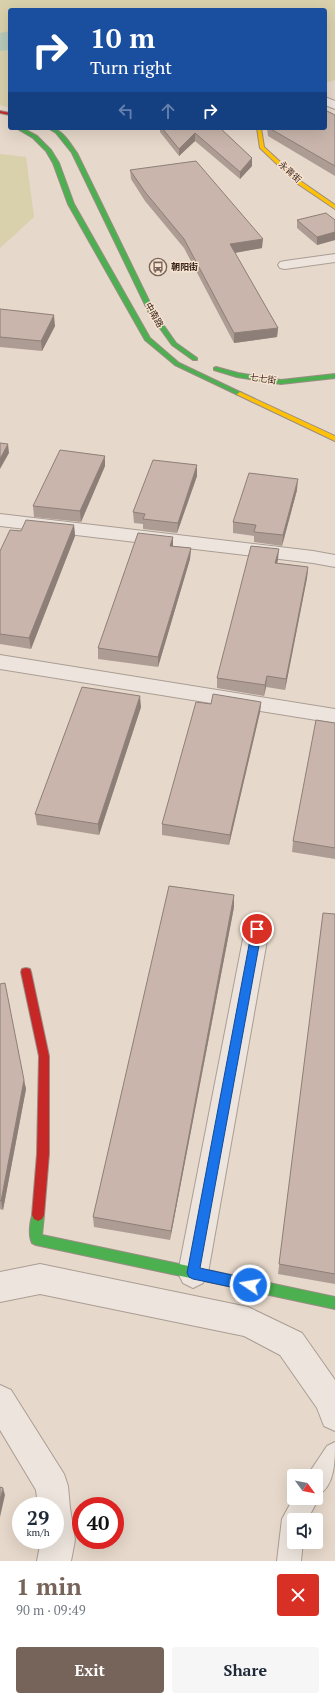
<!DOCTYPE html>
<html lang="en">
<head>
<meta charset="utf-8">
<style>
	:root { --surface:#fff; --page:#f6f6f7; --text:#1f2937; --muted:#747a83; --accent:#766359 }
	body { margin:0; font-family:"PT Serif","Noto Sans SC",serif; background:var(--page); color:var(--text); height:100vh; display:flex; flex-direction:column; font-size:15px; white-space:nowrap }
	* { box-sizing:border-box; margin:0 }
	p { font-size:13px; color:var(--muted) }
	.icon { flex:none; width:22px; height:22px; fill:none; stroke:currentColor; stroke-width:2; stroke-linecap:round; stroke-linejoin:round }
	.map { position:relative; height:1561px; overflow:hidden }
	.side { display:flex; flex-direction:column; background:var(--surface); flex:1 }
	.side>* { flex:none }
	.guide { position:absolute; left:8px; top:8px; width:319px; height:122px; border-radius:4px; box-shadow:0 4px 16px #0002; background:#1a4fa0; color:#fff; overflow:hidden }
	.needle { width:26px; rotate:122deg }
	.controls { position:absolute; left:287px; top:1469px; display:grid; gap:8px }
	.controls a { display:grid; place-items:center; width:36px; height:36px; border-radius:4px; background:var(--surface); box-shadow:0 4px 16px #0002; font-size:20px }
	.speed { position:absolute; left:12px; top:1497px; display:flex; gap:8px; font-size:20px; font-weight:700; text-align:center }
	.speed>* { display:grid; place-content:center; width:52px; height:52px; border-radius:50%; background:var(--surface); box-shadow:0 4px 16px #0002; line-height:1 }
	.speed small { font-size:10px; font-weight:400 }
	.speed .limit { border:6px solid #d22; background:#fff; color:#111 }
	.pin { position:absolute; display:grid; place-items:center; width:34px; height:34px; color:#fff; margin:-17px; border:2px solid #fff; border-radius:50%; box-shadow:0 1px 4px #0007 }
	.me { position:absolute; width:44px; margin:-22px; rotate:282deg; stroke-linejoin:round; filter:drop-shadow(0 0 3px #0008) }
	.turn { display:flex; align-items:center; gap:14px; height:84px; padding:0 16px; font-size:18px }
	.turn .icon { width:52px; height:52px; stroke-width:2.5 }
	.turn b { display:block; font-size:28px; line-height:34px }
	.lanes { display:flex; align-items:center; height:38px; padding:0 16px; background:#0003; justify-content:center; gap:20px; direction:ltr }
	.lanes .off { opacity:.35 }
	.round { display:grid; place-items:center; flex:none; width:42px; height:42px; border-radius:4px; background:var(--page) }
	.summary { display:flex; align-items:center; justify-content:space-between; height:68px; padding:0 16px }
	h1 { font-size:24px; font-weight:800; line-height:30px; color:var(--accent) }
	.button { display:flex; gap:8px; margin-top:auto; padding:8px 16px }
	.button a { flex:1; height:46px; border-radius:4px; background:var(--accent); color:#fff; font-size:16px; font-weight:800; line-height:46px; text-align:center }
	.button a+a { background:var(--page); color:var(--text) }
	.map>svg:first-child { display:block }
	.green { fill:#d9d0ac }
	.water { fill:#b7c9b9 }
	.lines { fill:none; stroke-linecap:round; stroke-linejoin:round }
	.lane-casing { stroke:#aa9d94; stroke-width:2 }
	.street-casing { stroke:#aa9d94; stroke-width:2 }
	.fast-casing { stroke:#9a8d84; stroke-width:2 }
	.slow-casing { stroke:#9a8d84; stroke-width:2 }
	.jam-casing { stroke:#9a8d84; stroke-width:2 }
	.lane { fill:#ede5dd; fill-rule:evenodd }
	.street { fill:#ede5dd; fill-rule:evenodd }
	.fast { fill:#4caf50; fill-rule:evenodd }
	.slow { fill:#ffc107; fill-rule:evenodd }
	.jam { fill:#c62828; fill-rule:evenodd }
	.wall { fill:#ad9c93 }
	.shaded-wall { fill:#8d7f78 }
	.building { fill:#c9b5ab; stroke:#8d7f78 }
	.route { fill:#1a73e8; stroke:#114b97 }
	.labels { text-anchor:middle; dominant-baseline:central; stroke-width:3; stroke-linejoin:round; paint-order:stroke }
	.far-street-label { font-size:9px; fill:#39241c; stroke:#f7e3cf }
	.far-poi-label { font-size:9px; font-weight:bold; fill:#39241c; stroke:#f7e3cf; text-anchor:start }
</style>
</head>
<body>
<div class="map">
<svg width="335" height="1561" viewBox="0 0 335 1561">
	<rect width="100%" height="100%" fill="#e6d8ca"/>
	<path class="green" d="M0,0H335V80L325,83V10H10V108L0,105Z
		M0,154L26,157L34,217L0,248Z"/>
	<path class="water" d="M10,31V50L0,51V33Z"/>
	<g class="lines">
		<defs>
			<path id="lane" d="M335,1442C335,1461 335,1486 318,1495L319,1498L307,1520H294V1542H303L301,1561H277L282,1519L294,1497L316,1498V1476H307L327,1446Z"/>
			<path id="street" d="M325,97L335,101V109L325,105Z
				M335,254V262L285,269L280,268L278,265L280,262L285,261Z
				M0,514L313,551L335,555V567L313,563L0,526Z
				M0,655L335,709V723L0,669Z
				M257,919L266,922L269,929L208,1273L203,1283L193,1288L183,1283L178,1273L245,929L248,922Z
				M40,1264L248,1307L302,1333L335,1380V1431L324,1426L317,1408L280,1355L244,1336L40,1294L0,1302V1272Z
				M0,1385L11,1390L64,1474L68,1486L70,1508L75,1540L71,1561H37L41,1540H55V1506H38L36,1490L0,1430Z"/>
			<path id="fast" d="M16,128H22L37,136L51,150L59,163L74,204L150,338L179,363L242,393V395H238L175,365L145,340L68,204L53,163L46,151L33,138Z
				M48,128C62,128 69,142 77,153L155,313L176,343L197,358V360H193L172,345L149,313L72,153L56,133Z
				M216,367L238,373L281,380L335,374V378L281,384L237,377L214,370V368Z
				M38,1209L42,1211L44,1215L42,1235L335,1297V1309L36,1245L32,1243C28,1235 30,1219 34,1211Z"/>
			<path id="slow" d="M257,128H261L264,147L302,182L335,205V209L298,184L260,148Z
				M240,392L335,436V441L238,395L237,394Z"/>
			<path id="jam" d="M0,111L10,113V115L0,113Z
				M26,968L30,969L31,972L49,1056V1154L44,1215L42,1219L38,1221L34,1219L32,1215L37,1154L39,1056L21,972L22,969Z"/>
		</defs>
		<use href="#lane" class="lane-casing"/>
		<use href="#street" class="street-casing"/>
		<use href="#fast" class="fast-casing"/>
		<use href="#slow" class="slow-casing"/>
		<use href="#jam" class="jam-casing"/>
		<use href="#lane" class="lane"/>
		<use href="#street" class="street"/>
		<use href="#fast" class="fast"/>
		<use href="#slow" class="slow"/>
		<use href="#jam" class="jam"/>
	</g>
	<path class="wall" d="M335,115V176L268,136L267,128H325Z
		M160,128H220L252,158V166L240,179L195,141L179,156L160,132Z
		M130,170L262,248L234,253L278,328L277,337L234,343L184,248L145,201L131,179Z
		M297,220H335V240L317,245L297,228Z
		M0,309L55,326L42,351L0,347Z
		M105,466L81,522L34,517L33,506Z
		M197,476L177,533L143,529V524L134,523L133,512Z
		M297,490L282,546L254,542V536L233,533V522Z
		M74,525L75,536L31,649L0,644V551L21,531Z
		M173,537V546L191,548L190,559L158,667L98,659V648Z
		M278,560L277,563L308,567L307,578L285,690L266,687L264,696L217,688V678Z
		M261,702L260,712L229,845L162,835V824L211,704Z
		M141,707L99,835L37,825L35,814Z
		M335,723V859L292,852L293,841Z
		M234,907L170,1240L94,1227L93,1217Z
		M335,914V1284L278,1274L322,924Z
		M0,984L26,1089L3,1210L0,1209Z"/>
	<path class="shaded-wall" d="M195,133V141L179,156V149Z
		M252,158V166L240,179V172Z
		M335,232V240L317,245V237Z
		M263,239L262,248L229,254L230,244Z
		M54,315L55,326L42,351L41,341Z
		M278,328L277,337L234,343V333Z
		M8,444L9,453L0,469V459Z
		M105,456V466L81,522L80,511Z
		M197,465V476L177,533L178,523Z
		M298,479L297,490L282,546L283,535Z
		M74,525L75,536L31,649L29,638Z
		M173,537V548L170,546Z
		M191,548L190,559L158,667V657Z
		M279,549L278,560L274,574L275,563Z
		M308,567L307,578L285,690L286,679Z
		M267,676L266,687L264,696L265,685Z
		M140,696L141,707L99,835L98,824Z
		M261,702L260,712L229,845L230,835Z
		M234,895V907L170,1240L171,1231Z
		M24,1080L26,1089L3,1210L1,1201Z
		M3,1488L5,1495L0,1517V1500Z"/>
	<path class="building" d="M325,110L335,115V166L269,128H325Z
		M162,128H220L252,158L240,172L195,133L179,149Z
		M196,161L263,239L230,244L278,328L234,333L184,239L145,192L130,170Z
		M326,213L335,220V232L317,237L297,220Z
		M0,309L54,315L41,341L0,337Z
		M0,443L8,444L0,459Z
		M60,450L105,456L80,511L33,506Z
		M153,460L197,465L178,523L143,519L145,514L133,512Z
		M249,473L298,479L283,535L254,532L256,525L233,522Z
		M26,520L74,525L29,638L0,634V551L10,530L21,531Z
		M138,533L173,537L170,546L191,548L158,657L98,648Z
		M251,546L279,549L275,563L308,567L286,679L267,676L265,685L217,678Z
		M82,687L140,696L98,824L35,814Z
		M213,694L261,702L230,835L162,824L196,702L211,704Z
		M316,720L335,723V848L293,841Z
		M169,886L234,895L171,1231L93,1217Z
		M323,913L335,914V1274L279,1264Z
		M5,983L24,1080L1,1201L0,1200V984Z
		M0,1487L3,1488L0,1500Z"/>
	<path class="route" d="M257,925L261,926L262,929L200,1268L254,1280L256,1285L254,1289L250,1291L193,1279L189,1277L187,1273L252,929L254,926Z"/>
	<defs>
		<symbol id="bus-ring" viewBox="-11 -11 22 22"><circle r="9.5" fill="#f7e3cf" stroke="#766359" stroke-width="1.5"/><path d="M-5-6H5V4H4V6H2V4H-2V6H-4V4H-5ZM-3.5-4V0h7V-4ZM-3.5 1.2v1.5H-2V1.2ZM2 1.2v1.5H3.5V1.2Z" fill="#766359"/></symbol>
	</defs>
	<g fill-rule="evenodd">
		<use href="#bus-ring" x="148" y="257" width="20" height="20"/>
	</g>
	<g class="labels">
		<g class="far-street-label">
			<text transform="translate(290 172) rotate(42)">永青街</text>
			<text transform="translate(154 315) rotate(60)">中南路</text>
			<text transform="translate(263 379) rotate(8)">七七街</text>
		</g>
		<g class="far-poi-label">
			<text x="171" y="267">朝阳街</text>
		</g>
	</g>
</svg>
<div class="controls">
<a><svg class="needle" viewBox="-14 -14 28 28"><path d="M0-13l5 13h-10z" fill="#e53935"/><path d="M0 13l5-13h-10z" fill="#747a83"/></svg></a>
<a><svg class="icon" aria-label="sound" viewBox="0 0 24 24"><path d="M4 9h4l5-4v14l-5-4H4zM17 9q2 3 0 6"/></svg></a>
</div>
<div class="speed"><div>29<small>km/h</small></div><div class="limit">40</div></div>
<div class="pin" style="left:257px;top:929px;background:#d93025"><svg class="icon" aria-label="arrive" viewBox="0 0 24 24"><path d="M6 21V4h12l-3 4 3 4H6"/></svg></div>
<svg class="me" style="left:250px;top:1285px" viewBox="-20 -20 40 40"><circle r="17" fill="#1a73e8" stroke="#fff" stroke-width="3"/><path d="M0-11L8 9 0 5-8 9z" fill="#fff"/></svg>
<div class="guide">
<div class="turn"><svg class="icon" aria-label="right" viewBox="0 0 24 24"><path d="M7 20v-9h11M14 6l5 5-5 5"/></svg><div><b>10 m</b>Turn right</div></div>
<div class="lanes"><svg class="icon off" aria-label="left" viewBox="0 0 24 24"><path d="M17 20v-9H6M10 6l-5 5 5 5"/></svg><svg class="icon off" aria-label="ahead" viewBox="0 0 24 24"><path d="M12 20V5M6 11l6-6 6 6"/></svg><svg class="icon" aria-label="right" viewBox="0 0 24 24"><path d="M7 20v-9h11M14 6l5 5-5 5"/></svg></div>
</div>
</div>
<section class="side">
<div class="summary"><div><h1>1 min</h1><p>90 m · 09:49</p></div><a class="round" style="background:#d93025;color:#fff"><svg class="icon" aria-label="close" viewBox="0 0 24 24"><path d="M6 6l12 12M18 6L6 18"/></svg></a></div>
<div class="button"><a>Exit</a><a>Share</a></div>
</section>
</body>
</html>
